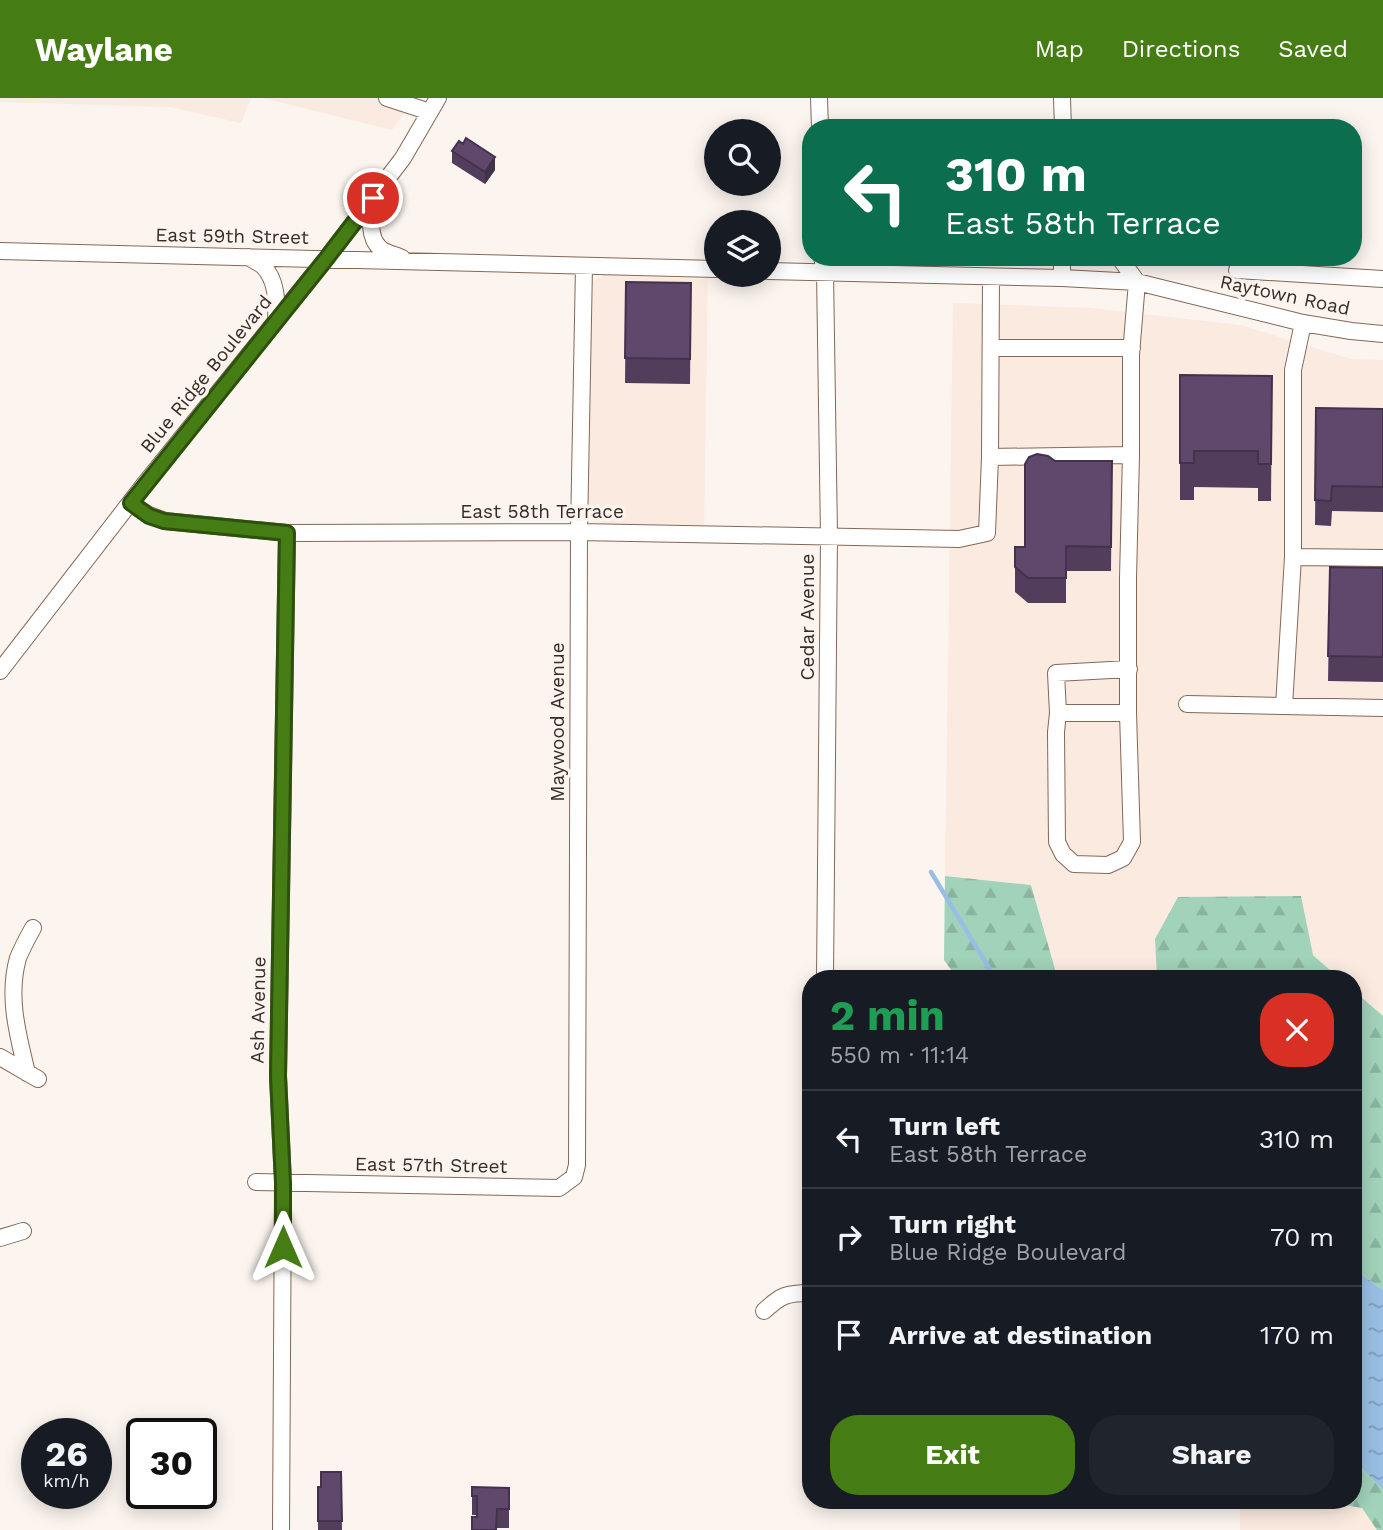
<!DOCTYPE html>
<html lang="en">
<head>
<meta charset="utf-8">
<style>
	:root { --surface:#171b24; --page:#20242c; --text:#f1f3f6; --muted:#9ea1a6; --line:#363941; --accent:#457d14 }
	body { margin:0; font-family:"Work Sans",sans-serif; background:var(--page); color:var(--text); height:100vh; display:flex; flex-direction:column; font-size:26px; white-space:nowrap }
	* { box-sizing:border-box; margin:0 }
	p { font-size:23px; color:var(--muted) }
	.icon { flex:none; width:38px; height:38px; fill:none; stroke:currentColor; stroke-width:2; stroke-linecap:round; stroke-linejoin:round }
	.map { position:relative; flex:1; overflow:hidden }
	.panel { position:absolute; left:802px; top:872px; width:560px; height:539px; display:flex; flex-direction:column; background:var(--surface); border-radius:28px; box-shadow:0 4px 18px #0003 }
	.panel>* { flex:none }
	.top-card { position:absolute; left:802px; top:21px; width:560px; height:147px; border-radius:28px; box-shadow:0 4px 18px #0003; background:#0b6e4f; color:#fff; overflow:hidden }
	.fabs { position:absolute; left:704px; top:21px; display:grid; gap:14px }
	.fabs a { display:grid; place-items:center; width:77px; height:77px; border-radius:50%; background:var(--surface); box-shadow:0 4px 18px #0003; font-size:35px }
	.speed { position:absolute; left:21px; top:1320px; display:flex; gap:14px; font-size:35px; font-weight:700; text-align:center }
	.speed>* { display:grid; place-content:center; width:91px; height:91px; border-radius:50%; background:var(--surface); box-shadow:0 4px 18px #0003; line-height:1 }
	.speed small { font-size:18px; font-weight:400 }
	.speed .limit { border:4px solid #111; border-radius:10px; background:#fff; color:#111 }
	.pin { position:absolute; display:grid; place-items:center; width:60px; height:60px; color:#fff; margin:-30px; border:4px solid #fff; border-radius:50%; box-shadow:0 2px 7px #0007 }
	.me { position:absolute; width:77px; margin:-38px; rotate:0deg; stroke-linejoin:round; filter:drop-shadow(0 0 5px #0008) }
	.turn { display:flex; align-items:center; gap:24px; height:147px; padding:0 28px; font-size:32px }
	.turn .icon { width:91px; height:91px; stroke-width:2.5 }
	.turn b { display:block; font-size:49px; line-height:60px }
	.round { display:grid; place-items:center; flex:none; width:74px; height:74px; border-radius:28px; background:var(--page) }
	.summary { display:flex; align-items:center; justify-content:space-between; height:119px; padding:0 28px }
	h1 { font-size:42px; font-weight:700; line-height:52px; color:#1e9e55 }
	.action { display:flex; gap:14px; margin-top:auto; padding:14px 28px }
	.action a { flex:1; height:80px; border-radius:28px; background:var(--accent); color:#fff; font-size:28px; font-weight:700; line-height:80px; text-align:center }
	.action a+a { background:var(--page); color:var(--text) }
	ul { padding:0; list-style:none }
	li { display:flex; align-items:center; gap:21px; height:98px; padding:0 28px; border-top:2px solid var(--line) }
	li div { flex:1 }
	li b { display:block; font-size:26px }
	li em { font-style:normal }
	header { display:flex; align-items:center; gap:42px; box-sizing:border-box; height:98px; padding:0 35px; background:var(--accent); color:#fff }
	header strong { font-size:33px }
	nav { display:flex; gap:38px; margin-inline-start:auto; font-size:24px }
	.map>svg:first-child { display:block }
	.built { fill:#fbeadf }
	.forest { fill:url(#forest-firs) }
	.water { fill:url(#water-ripples) }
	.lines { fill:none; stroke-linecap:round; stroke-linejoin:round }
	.stream { stroke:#98bfe3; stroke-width:4.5 }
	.minor-casing { stroke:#856854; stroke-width:18 }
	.minor { stroke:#fff; stroke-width:16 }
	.wall { fill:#533d5d }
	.shaded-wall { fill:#43324c }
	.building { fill:#60476c; stroke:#43324c; stroke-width:2 }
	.route-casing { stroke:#2d510d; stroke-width:18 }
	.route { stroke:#457d14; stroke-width:12 }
	.labels { text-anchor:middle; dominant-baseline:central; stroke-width:7; stroke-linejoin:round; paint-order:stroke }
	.street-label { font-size:19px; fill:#392c24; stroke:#fbf4ef }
</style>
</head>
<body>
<header>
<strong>Waylane</strong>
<nav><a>Map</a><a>Directions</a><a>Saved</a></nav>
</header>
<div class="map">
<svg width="1383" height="1432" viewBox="0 0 1383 1432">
	<defs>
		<pattern id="forest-firs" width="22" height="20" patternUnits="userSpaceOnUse" patternTransform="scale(1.75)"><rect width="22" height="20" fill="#a1d2ba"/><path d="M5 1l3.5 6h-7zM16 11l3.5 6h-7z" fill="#8bb4a0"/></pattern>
		<pattern id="water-ripples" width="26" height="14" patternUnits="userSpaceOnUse" patternTransform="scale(1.75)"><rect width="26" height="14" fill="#98bfe3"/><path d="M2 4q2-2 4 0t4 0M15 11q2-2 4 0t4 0" fill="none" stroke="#7d9bb8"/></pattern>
	</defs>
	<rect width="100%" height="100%" fill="#fbf4ef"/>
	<path class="built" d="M0,0H251L241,25L170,9L0,4Z
		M262,0H414L392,32Z
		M605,177L708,181L704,427L601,426L590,421L587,413L591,187L595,182Z
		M953,205L1091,210L1240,227L1351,261L1383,262V918L1353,892V880H1339L1313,857L1155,841L1157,880H1055V871L1031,787L945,778Z
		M1240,1402H1314L1362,1410L1377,1432H1240Z"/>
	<path class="forest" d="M945,778L1031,787L1055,871V880H957L944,862Z
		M1301,798L1313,857L1339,880H1157L1155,841L1178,799Z
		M1353,892L1383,918V1192L1353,1170Z
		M1353,1361L1383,1392V1432H1377L1362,1410L1314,1402H1353Z"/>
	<path class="water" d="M1353,1170L1383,1192V1392L1353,1361Z"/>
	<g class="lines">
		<path class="stream" d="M931,774L995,880"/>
		<defs>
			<path id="minor" d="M387,0L430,14
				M819,0L820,30
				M1062,0L1063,30
				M373,101C371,116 367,140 381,151C386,155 396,157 402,160
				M0,153L716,171
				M248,159C253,162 259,165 263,168C277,182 277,204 276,223
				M822,159L825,174L829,438L825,880
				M1119,159L1137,184
				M1237,172L1383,181
				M768,173L1062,180L1137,184L1303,225L1351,233L1383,236
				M1062,180V159
				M991,250H1132
				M990,359L991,179
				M130,405L149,417L165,423L287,435L579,434L959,441L987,435L990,359L1131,357
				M1293,459L1383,460
				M1129,571L1056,575L1058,615H1128V480L1131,357V256L1137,184
				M0,573L143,388L326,161L403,60L438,0
				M1187,606L1383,610
				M1284,608L1293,459V272L1303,225
				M1058,615L1056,634L1057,744L1063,756L1074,766L1108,767L1123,760L1132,744L1128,615
				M0,959L38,981
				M27,975C18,937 7,899 18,860C22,850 28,839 33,830
				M256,1084L559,1090L574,1079L577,1067L579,434L584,168
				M0,1140L23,1133
				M764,1213C781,1197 787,1195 810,1195
				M281,1432L283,1085L278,978L287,435"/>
		</defs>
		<use href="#minor" class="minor-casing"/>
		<use href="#minor" class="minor"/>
	</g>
	<path class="wall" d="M452,53L495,72L485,86L452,65Z
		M626,184L691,185L690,286L625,285Z
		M1180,277L1272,278L1271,403H1258V390L1194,389V402H1180Z
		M1316,310L1383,311V414L1332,413L1331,428L1315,427Z
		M1055,363H1112L1111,473H1066V505H1028L1015,494V449H1025Z
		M1330,469L1383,470V584L1328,583Z
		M341,1374L342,1432H318V1389H321Z
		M472,1389L509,1390V1430H497L477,1419V1417H472Z"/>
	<path class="shaded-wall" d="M495,59V72L485,86V74Z"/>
	<path class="building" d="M466,40L495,59L485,74L452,53L459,43L463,46Z
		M626,184L691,185L690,261L625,260Z
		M1180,277L1272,278L1271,366H1258V353H1194V365H1180Z
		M1316,310L1383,311V389L1332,388L1331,403L1315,402Z
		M1037,356L1048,358L1055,363H1112L1111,449L1066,448V480H1028L1015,469V449H1025V366L1029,359Z
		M1330,469L1383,470V559L1328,558Z
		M321,1374H341L342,1423H318V1389H321Z
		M472,1389L509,1390V1411H497L496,1432H472V1419H477V1398H472Z"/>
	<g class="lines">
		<defs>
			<path id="route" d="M283,1149V1085L278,978L287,435L164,423L149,418L131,405L326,161L373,100"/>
		</defs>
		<use href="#route" class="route-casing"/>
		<use href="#route" class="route"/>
	</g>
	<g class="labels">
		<g class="street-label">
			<text transform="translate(232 138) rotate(1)">East 59th Street</text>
			<text transform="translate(1285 197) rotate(12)">Raytown Road</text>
			<text transform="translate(206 276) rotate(-51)">Blue Ridge Boulevard</text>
			<text x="542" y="413">East 58th Terrace</text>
			<text transform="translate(807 519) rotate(-90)">Cedar Avenue</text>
			<text transform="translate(557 624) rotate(-90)">Maywood Avenue</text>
			<text transform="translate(258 912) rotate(-89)">Ash Avenue</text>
			<text transform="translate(431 1067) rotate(1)">East 57th Street</text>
		</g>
	</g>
</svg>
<div class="fabs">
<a><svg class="icon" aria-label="search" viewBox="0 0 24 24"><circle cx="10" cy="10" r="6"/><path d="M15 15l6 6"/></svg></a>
<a><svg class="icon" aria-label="layers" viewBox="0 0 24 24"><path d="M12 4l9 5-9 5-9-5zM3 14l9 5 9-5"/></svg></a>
</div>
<div class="speed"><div>26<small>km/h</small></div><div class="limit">30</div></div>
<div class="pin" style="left:373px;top:100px;background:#d93025"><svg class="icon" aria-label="arrive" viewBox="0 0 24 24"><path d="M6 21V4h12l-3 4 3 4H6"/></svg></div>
<svg class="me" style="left:283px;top:1149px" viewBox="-20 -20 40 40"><path d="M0-17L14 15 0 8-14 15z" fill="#457d14" stroke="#fff" stroke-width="4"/></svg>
<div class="top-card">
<div class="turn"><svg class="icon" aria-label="left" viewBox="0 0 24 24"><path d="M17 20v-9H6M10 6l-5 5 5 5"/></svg><div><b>310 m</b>East 58th Terrace</div></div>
</div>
<section class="panel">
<div class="summary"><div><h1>2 min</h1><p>550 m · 11:14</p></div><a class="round" style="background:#d93025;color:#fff"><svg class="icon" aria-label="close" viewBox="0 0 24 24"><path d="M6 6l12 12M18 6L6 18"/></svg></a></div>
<ul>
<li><svg class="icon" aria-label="left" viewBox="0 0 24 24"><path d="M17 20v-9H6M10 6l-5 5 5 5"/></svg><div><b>Turn left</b><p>East 58th Terrace</p></div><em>310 m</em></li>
<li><svg class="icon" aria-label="right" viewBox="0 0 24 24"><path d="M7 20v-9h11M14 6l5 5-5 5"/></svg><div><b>Turn right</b><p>Blue Ridge Boulevard</p></div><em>70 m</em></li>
<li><svg class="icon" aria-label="arrive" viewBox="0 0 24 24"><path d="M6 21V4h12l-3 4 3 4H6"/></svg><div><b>Arrive at destination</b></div><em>170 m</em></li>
</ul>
<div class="action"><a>Exit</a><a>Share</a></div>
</section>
</div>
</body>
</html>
